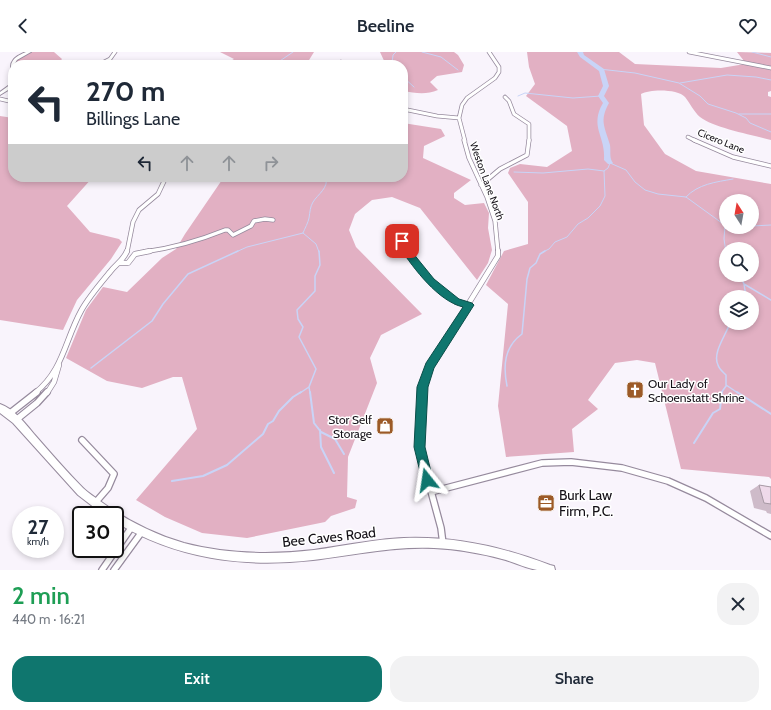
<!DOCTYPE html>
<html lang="en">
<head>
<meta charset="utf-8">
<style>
	:root { --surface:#fff; --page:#f2f2f3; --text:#1f2937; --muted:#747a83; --accent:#0f766e }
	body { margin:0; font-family:Cabin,sans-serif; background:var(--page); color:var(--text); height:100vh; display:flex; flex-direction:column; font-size:15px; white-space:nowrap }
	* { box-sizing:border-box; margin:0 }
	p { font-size:13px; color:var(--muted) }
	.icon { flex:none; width:22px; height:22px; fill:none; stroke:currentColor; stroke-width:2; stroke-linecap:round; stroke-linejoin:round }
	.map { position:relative; height:518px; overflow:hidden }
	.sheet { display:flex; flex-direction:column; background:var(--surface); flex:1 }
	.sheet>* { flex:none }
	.guide { position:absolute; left:8px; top:8px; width:400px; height:122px; border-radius:16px; box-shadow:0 2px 6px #0003; background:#fff; color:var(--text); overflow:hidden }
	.needle { width:26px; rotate:349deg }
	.buttons { position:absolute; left:719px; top:142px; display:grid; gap:8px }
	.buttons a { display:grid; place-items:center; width:40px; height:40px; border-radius:50%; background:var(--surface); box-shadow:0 2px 6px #0003; font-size:20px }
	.speed { position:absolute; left:12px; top:454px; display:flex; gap:8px; font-size:20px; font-weight:700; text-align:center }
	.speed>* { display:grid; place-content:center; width:52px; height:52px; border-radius:50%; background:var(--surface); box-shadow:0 2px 6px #0003; line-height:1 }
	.speed small { font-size:10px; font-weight:400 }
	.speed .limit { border:2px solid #111; border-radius:6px; background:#fff; color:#111 }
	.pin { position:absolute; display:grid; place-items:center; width:34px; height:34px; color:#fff; margin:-17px; border-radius:8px; box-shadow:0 2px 6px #0006 }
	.me { position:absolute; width:44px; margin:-22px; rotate:345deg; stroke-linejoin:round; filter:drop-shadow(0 0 3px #0008) }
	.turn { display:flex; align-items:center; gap:14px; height:84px; padding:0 12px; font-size:18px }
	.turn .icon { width:52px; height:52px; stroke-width:2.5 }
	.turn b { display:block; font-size:28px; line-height:34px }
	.lanes { display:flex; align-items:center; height:38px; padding:0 12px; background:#0003; justify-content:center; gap:20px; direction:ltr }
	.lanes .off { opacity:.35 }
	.round { display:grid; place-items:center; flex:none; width:42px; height:42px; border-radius:16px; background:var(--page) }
	.headline { display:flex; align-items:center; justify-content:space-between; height:68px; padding:0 12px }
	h1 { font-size:24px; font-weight:600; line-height:30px; color:#1e9e55 }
	.action { display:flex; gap:8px; margin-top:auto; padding:8px 12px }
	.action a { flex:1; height:46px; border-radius:16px; background:var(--accent); color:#fff; font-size:16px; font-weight:600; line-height:46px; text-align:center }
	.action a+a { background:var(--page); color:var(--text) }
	header { display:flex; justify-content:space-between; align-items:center; height:52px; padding:0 12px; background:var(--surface); font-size:18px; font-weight:600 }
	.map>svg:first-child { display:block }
	.forest { fill:#e2b0c3; fill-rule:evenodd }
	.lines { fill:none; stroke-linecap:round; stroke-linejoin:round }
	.stream-far2 { stroke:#c9d4f7; stroke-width:1 }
	.stream-far1 { stroke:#c9d4f7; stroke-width:1.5 }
	.stream { stroke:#c9d4f7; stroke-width:2 }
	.river { fill:#c9d4f7; fill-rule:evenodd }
	.street-far3-casing { stroke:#968a9d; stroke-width:4.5 }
	.street-far2-casing { stroke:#968a9d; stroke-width:5 }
	.street-far1-casing { stroke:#968a9d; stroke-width:6 }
	.street-casing { stroke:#968a9d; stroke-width:8 }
	.secondary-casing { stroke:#968a9d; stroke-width:2 }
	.primary-casing { stroke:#968a9d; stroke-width:2 }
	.street-far3 { stroke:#fff; stroke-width:3 }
	.street-far2 { stroke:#fff; stroke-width:3.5 }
	.street-far1 { stroke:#fff; stroke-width:4.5 }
	.street { stroke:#fff; stroke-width:5.5 }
	.secondary { fill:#fff; fill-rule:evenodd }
	.primary { fill:#fff; fill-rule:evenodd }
	.wall { fill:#cebbc9 }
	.building { fill:#efdaea; stroke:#a799a4 }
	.route { fill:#0f766e; stroke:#0a4d48 }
	.labels { text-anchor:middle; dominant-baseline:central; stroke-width:3; stroke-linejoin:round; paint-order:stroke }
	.far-street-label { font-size:10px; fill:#141017; stroke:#fff }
	.poi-label { font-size:12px; fill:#141017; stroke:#fff; text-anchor:start }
	.near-poi-label { font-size:14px; fill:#141017; stroke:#fff; text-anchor:start }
	.near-street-label { font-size:14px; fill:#141017; stroke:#fff }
</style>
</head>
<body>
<header><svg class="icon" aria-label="back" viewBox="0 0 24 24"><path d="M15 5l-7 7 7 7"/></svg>Beeline<svg class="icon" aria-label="heart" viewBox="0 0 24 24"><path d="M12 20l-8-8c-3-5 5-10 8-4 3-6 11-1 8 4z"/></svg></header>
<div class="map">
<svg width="771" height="518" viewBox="0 0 771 518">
	<rect width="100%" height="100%" fill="#f9f4fc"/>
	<path class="forest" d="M31,0H54L62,7L58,12L53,13H14V9Z
		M220,0H314L306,13H224L234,7Z
		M380,0H454L458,3L464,13L462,20L437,24L430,30L438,38C426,43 415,41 403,39V13H386Z
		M527,0H619L635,12L721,16L745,12L771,18V39L768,40V44L771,45V88C753,83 714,76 700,65C694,60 690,51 685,45C678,37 650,37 641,42L644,73L665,102L696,119L771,132V427L769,425L681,417L655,311L637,308L615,311L588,348L598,357L572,377L574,400L506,405L498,354L508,252L486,233L504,199L528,192V150L508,121L510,116L520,112L547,115L572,99L567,74L526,44L535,32L529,15ZM726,149H752V175H726ZM726,197H752V223H726ZM726,245H752V271H726Z
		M737,0L771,1V15L744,9Z
		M0,64L13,66V125H93L67,154L90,180L119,187L122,190L111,207L77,248L63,278L0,268Z
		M403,71L441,77L445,84L424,94L423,106L471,128L454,141V146L465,153L484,151L489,161L488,176L492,198L488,211L477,228L420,156L392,145L372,148L355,162L349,178L356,195L422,262L381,283L370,306L377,331L348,405L347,445L357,448L355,456L331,464L325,470L247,486L202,481L165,465L136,448L197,377L182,325H173L142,336L107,329L66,306L86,258L103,235L127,240L162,206L176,197L185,182L224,125H403Z"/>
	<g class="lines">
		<path class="stream-far2" d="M422,0L441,5L458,18
			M752,0L771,5
			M274,13L293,0
			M392,13L393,3L396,0
			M599,17L635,21L679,31L700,44L708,52L736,61L746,66L750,71L771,80
			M403,25L414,35
			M680,31L727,23L756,25L771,28
			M518,44L525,41L573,46L601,44
			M739,62H771
			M514,120L543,121L588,117L604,119
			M686,145C698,132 716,130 733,127
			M725,174L724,187L726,200
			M752,174L771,173
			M727,175H733
			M303,181L316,192L319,200
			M236,200L247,195L303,181C305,176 308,171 309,166C310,160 310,155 313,150C318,142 329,136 326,125
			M543,200L549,197L555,190L567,185L578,172L588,166L600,154L605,144L604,119L608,116L610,111L626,118L635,130L645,138L658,142L686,145L726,174"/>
		<path class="stream-far1" d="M740,223L744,232L746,245
			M744,232L771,248
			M730,271C726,283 712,301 718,313C719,317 723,320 726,323V333L738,341
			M91,316L152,269L163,252L188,222L238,199
			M507,334C503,314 504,295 522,282L527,227L530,216L536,211L540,202L545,199
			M309,335L310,341
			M300,341L309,335L316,317L299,285L303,275L298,267L297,258L315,239V224L320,213L319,199
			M721,341L726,334"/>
		<path class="stream" d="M310,340L314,371L321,380L335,387L344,402
			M737,340L771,362
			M320,378L321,395L334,421
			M694,391L713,361L720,357L722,340
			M172,429L203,424L227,413L263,382L268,372L273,369L279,359L293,345L301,340"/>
		<path class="river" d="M577,0H583L584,3L604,17L609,34L604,44L609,51C599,69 605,75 610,93C611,100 609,106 613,111L612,112H608L604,108C606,84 589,75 603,51L598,44L603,34L599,19L580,5Z"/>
		<defs>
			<path id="street-far3" d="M689,0L771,16
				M341,10L342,13
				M98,13L110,7L115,0
				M505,45L509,49L514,62L529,72V89
				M0,47L13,50
				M403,57L437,64L459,66
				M688,85L696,89
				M465,89L459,66L462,53L467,46L495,26L499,20V15L489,0"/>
			<path id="street-far2" d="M464,88L469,106L487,145L495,169L498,200
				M694,88L733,105L771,114
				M481,133L500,117L527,103L529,88
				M402,189L404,196L407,200
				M127,200L133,170L139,158L158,142L166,125
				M144,200C172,196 198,189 225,178H228L233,183L251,174L254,169L265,167L273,168"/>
			<path id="street-far1" d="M407,199L431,229L456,250L469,253
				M120,211H128L135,202L150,199
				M35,341C63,319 65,288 81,259C88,246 100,232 110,220C116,212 123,209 127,199
				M47,341L54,330L59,313
				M422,341V335L430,314L498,204V199"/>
			<path id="street" d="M422,340L419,395L441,476L443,492
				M9,362L37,340
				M16,368L37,351L47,340
				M82,388L114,422L108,436L95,451
				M431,440L542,411L571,410L622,416L668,429L706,446L771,484
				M102,518L131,476
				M114,518L141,481"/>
			<path id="secondary" d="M26,0H31L17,8L14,13H13V21H12C8,9 16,4 26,0Z
				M11,32H13V35L0,43V40Z"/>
			<path id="primary" d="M0,352C14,357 25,371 34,382C50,400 66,419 83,436C88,441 95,445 100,449C126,468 153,482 184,491C226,502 271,503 314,498C344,494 374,487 404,486C455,484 503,495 550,513L554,514L555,518C549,518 542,518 537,518C525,516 514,510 502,507C480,501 457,497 434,496C393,494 354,503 313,508C242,516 177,507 115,470V463H104L78,443L13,371L0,361Z"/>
		</defs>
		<use href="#street-far3" class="street-far3-casing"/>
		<use href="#street-far2" class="street-far2-casing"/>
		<use href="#street-far1" class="street-far1-casing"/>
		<use href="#street" class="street-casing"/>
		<use href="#secondary" class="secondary-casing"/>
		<use href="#primary" class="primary-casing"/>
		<use href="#street-far3" class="street-far3"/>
		<use href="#street-far2" class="street-far2"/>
		<use href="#street-far1" class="street-far1"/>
		<use href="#street" class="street"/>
		<use href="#secondary" class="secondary"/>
		<use href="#primary" class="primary"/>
	</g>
	<path class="wall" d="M635,331L640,338L638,341L631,339L632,334Z
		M759,433L770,435L771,434V462L767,461L766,459L754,456L750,439Z"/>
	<path class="building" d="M637,329L641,333L640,338L633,335L635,331Z
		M759,433L771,435V452L764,451Z"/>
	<path class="route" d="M402,186L405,187L408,195L434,227L459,247L472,251L474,253L434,316L428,335L425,395L433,428L432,432L427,434L423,432L422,428L414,395L417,335L426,311L463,255C438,249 414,217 400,196L398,189Z"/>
	<defs>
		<symbol id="church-square" viewBox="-11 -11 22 22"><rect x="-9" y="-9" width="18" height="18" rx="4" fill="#9c5a27" stroke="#fff"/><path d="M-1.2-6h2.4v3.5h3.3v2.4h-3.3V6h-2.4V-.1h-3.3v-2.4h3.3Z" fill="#fff"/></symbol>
		<symbol id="shop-square" viewBox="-11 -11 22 22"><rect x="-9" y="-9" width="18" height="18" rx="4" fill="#9c5a27" stroke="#fff"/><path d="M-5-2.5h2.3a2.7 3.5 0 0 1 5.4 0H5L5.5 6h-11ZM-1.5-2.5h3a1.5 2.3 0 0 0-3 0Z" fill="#fff"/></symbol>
		<symbol id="office-square" viewBox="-11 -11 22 22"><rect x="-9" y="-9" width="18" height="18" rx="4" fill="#9c5a27" stroke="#fff"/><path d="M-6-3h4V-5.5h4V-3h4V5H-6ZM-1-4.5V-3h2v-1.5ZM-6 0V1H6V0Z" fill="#fff"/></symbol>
	</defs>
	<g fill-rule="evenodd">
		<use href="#church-square" x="625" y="328" width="20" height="20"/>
		<use href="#shop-square" x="375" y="364" width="20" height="20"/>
		<use href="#office-square" x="536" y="441" width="20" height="20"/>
	</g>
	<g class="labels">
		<g class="far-street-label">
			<text transform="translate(721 89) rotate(22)">Cicero Lane</text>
			<text transform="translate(487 129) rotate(70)">Weston Lane North</text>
		</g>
		<g class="poi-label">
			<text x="648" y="331">Our Lady of<tspan x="648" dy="14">Schoenstatt Shrine</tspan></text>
			<text x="372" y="367" text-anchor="end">Stor Self<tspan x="372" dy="14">Storage</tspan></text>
		</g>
		<g class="near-poi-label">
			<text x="559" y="443">Burk Law<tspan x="559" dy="16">Firm, P.C.</tspan></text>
		</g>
		<g class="near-street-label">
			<text transform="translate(329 485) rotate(-6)">Bee Caves Road</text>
		</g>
	</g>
</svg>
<div class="buttons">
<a><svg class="needle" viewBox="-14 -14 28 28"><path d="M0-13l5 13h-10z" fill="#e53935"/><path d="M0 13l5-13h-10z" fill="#747a83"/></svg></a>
<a><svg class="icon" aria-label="search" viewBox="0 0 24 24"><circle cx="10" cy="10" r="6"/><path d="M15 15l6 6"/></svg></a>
<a><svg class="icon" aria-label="layers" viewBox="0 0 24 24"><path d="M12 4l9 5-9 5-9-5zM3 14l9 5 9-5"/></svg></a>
</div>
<div class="speed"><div>27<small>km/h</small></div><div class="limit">30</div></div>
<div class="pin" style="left:402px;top:189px;background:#d93025"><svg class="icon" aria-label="arrive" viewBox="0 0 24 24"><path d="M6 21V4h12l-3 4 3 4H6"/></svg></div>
<svg class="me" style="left:427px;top:428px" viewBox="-20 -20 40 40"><path d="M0-17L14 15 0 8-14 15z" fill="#0f766e" stroke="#fff" stroke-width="4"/></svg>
<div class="guide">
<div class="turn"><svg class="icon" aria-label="left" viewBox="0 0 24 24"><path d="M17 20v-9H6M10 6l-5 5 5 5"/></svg><div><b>270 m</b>Billings Lane</div></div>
<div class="lanes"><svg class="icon" aria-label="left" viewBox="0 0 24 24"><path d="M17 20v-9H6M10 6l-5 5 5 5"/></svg><svg class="icon off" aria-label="ahead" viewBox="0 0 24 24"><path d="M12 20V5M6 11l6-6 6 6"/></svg><svg class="icon off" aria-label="ahead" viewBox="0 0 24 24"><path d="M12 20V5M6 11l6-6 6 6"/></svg><svg class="icon off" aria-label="right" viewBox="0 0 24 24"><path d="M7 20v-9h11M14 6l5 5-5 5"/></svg></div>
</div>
</div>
<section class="sheet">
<div class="headline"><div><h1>2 min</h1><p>440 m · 16:21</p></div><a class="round"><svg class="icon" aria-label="close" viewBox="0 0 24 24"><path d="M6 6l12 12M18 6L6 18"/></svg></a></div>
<div class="action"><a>Exit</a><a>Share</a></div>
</section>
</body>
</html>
